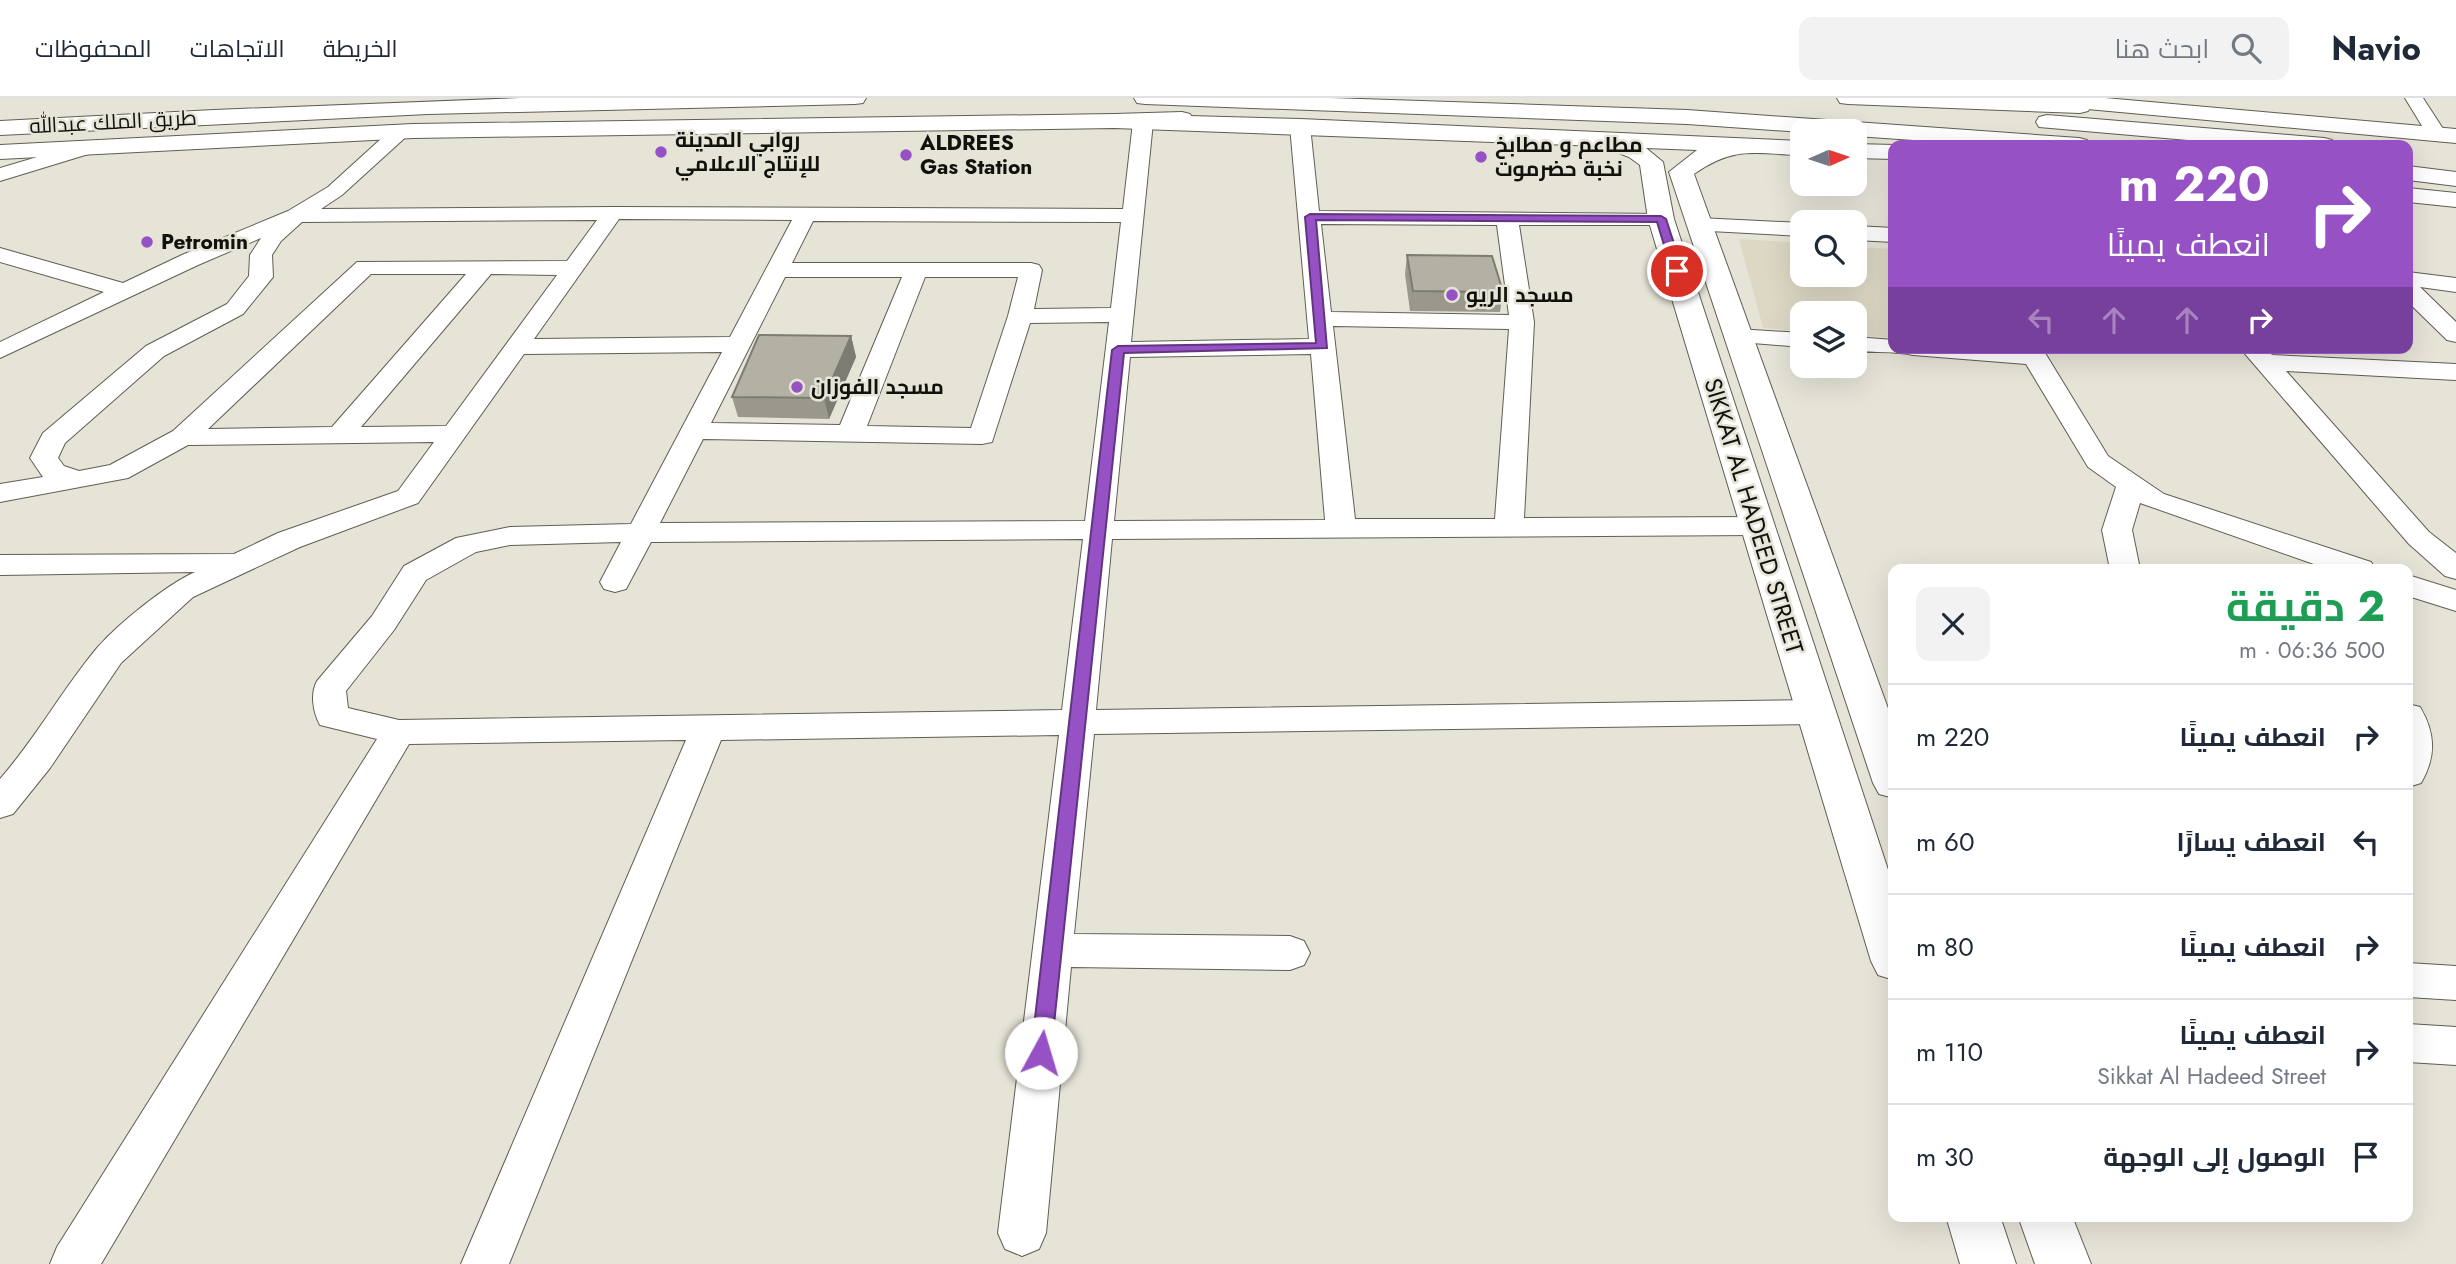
<!DOCTYPE html>
<html lang="ar">
<head>
<meta charset="utf-8">
<style>
	:root { --surface:#fff; --page:#f2f2f3; --text:#1f2937; --muted:#747a83; --line:#e0e1e3 }
	body { margin:0; font-family:Jost,Cairo,sans-serif; background:var(--page); color:var(--text); direction:rtl; height:100vh; display:flex; flex-direction:column; font-size:26px; white-space:nowrap }
	* { box-sizing:border-box; margin:0 }
	p { font-size:23px; color:var(--muted) }
	.icon { flex:none; width:38px; height:38px; fill:none; stroke:currentColor; stroke-width:2; stroke-linecap:round; stroke-linejoin:round }
	.map { position:relative; flex:1; overflow:hidden; direction:ltr }
	.details { position:absolute; left:1888px; top:466px; width:525px; height:658px; display:flex; flex-direction:column; background:var(--surface); border-radius:14px; box-shadow:0 7px 28px #0002; direction:rtl }
	.details>* { flex:none }
	.guide { position:absolute; left:1888px; top:42px; width:525px; height:214px; border-radius:14px; box-shadow:0 7px 28px #0002; direction:rtl; background:#9651c5; color:#fff; overflow:hidden }
	.needle { width:46px; rotate:87deg }
	.fabs { position:absolute; left:1790px; top:21px; display:grid; gap:14px }
	.fabs a { display:grid; place-items:center; width:77px; height:77px; border-radius:14px; background:var(--surface); box-shadow:0 7px 28px #0002; font-size:35px }
	.pin { position:absolute; display:grid; place-items:center; width:60px; height:60px; color:#fff; margin:-30px; border:4px solid #fff; border-radius:50%; box-shadow:0 2px 7px #0007 }
	.me { position:absolute; width:77px; margin:-38px; rotate:6deg; stroke-linejoin:round; filter:drop-shadow(0 0 5px #0008) }
	.turn { display:flex; align-items:center; gap:24px; height:147px; padding:0 28px; font-size:32px }
	.turn .icon { width:91px; height:91px; stroke-width:2.5 }
	.turn b { display:block; font-size:49px; line-height:60px }
	.lanes { display:flex; align-items:center; height:66px; padding:0 28px; background:#0003; justify-content:center; gap:35px; direction:ltr }
	.lanes .off { opacity:.35 }
	.round { display:grid; place-items:center; flex:none; width:74px; height:74px; border-radius:14px; background:var(--page) }
	.overview { display:flex; align-items:center; justify-content:space-between; height:119px; padding:0 28px }
	h1 { font-size:42px; font-weight:700; line-height:52px; color:#1e9e55 }
	ul { padding:0; list-style:none }
	li { display:flex; align-items:center; gap:21px; height:105px; padding:0 28px; border-top:2px solid var(--line) }
	li div { flex:1 }
	li b { display:block; font-size:26px }
	li em { font-style:normal }
	header { display:flex; align-items:center; gap:42px; box-sizing:border-box; height:98px; padding:0 35px; background:var(--surface); border-bottom:2px solid var(--line) }
	header strong { font-size:33px }
	nav { display:flex; gap:38px; margin-inline-start:auto; font-size:24px }
	.search { width:490px; height:63px; background:var(--page); display:flex; align-items:center; gap:18px; box-sizing:border-box; padding:0 24px; border-radius:14px; color:var(--muted); font-size:26px }
	.map>svg:first-child { display:block }
	.built { fill:#dcd8c4 }
	.lines { fill:none; stroke-linecap:round; stroke-linejoin:round }
	.minor-casing { stroke:#605e53; stroke-width:2 }
	.secondary-casing { stroke:#605e53; stroke-width:2 }
	.motorway-casing { stroke:#605e53; stroke-width:2 }
	.minor { fill:#fff; fill-rule:evenodd }
	.secondary { fill:#fff; fill-rule:evenodd }
	.motorway { fill:#fff; fill-rule:evenodd }
	.wall { fill:#9a988d }
	.shaded-wall { fill:#7d7c73 }
	.building { fill:#b3b1a4; stroke:#7d7c73; stroke-width:2 }
	.route { fill:#9651c5; stroke:#623580; stroke-width:2 }
	.poi-dot { fill:#9651c5; stroke:#e6e4d7; stroke-width:2.5 }
	.labels { text-anchor:middle; dominant-baseline:central; stroke-width:5; stroke-linejoin:round; paint-order:stroke }
	.far-street-label { font-size:21px; fill:#12110d; stroke:#e6e4d7 }
	.far-poi-label { font-size:21px; font-weight:bold; fill:#12110d; stroke:#e6e4d7; text-anchor:start }
	.street-label { font-size:24px; fill:#12110d; stroke:#e6e4d7 }
</style>
</head>
<body>
<header>
<strong>Navio</strong>
<div class="search"><svg class="icon" aria-label="search" viewBox="0 0 24 24"><circle cx="10" cy="10" r="6"/><path d="M15 15l6 6"/></svg>ابحث هنا</div>
<nav><a>الخريطة</a><a>الاتجاهات</a><a>المحفوظات</a></nav>
</header>
<div class="map">
<svg width="2456" height="1166" viewBox="0 0 2456 1166">
	<rect width="100%" height="100%" fill="#e6e4d7"/>
	<path class="built" d="M1739,141L1802,145V177H1855V149L1893,151V240L1855,237V215H1802V233L1763,230Z"/>
	<g class="lines">
		<defs>
			<path id="minor" d="M2405,0H2423L2447,37L2444,41H2430Z
				M1143,18L1153,24L1131,244L1309,241L1290,28L1300,22L1310,28L1319,113L1669,116L1672,121L1669,126L1661,127H1519L1534,224L1524,420L1757,419L1767,422L1772,428L1767,434L1757,437L1112,441L1096,612L1815,602L1827,605L1832,614L1827,623L1815,626L1094,636L1074,836L1290,838L1304,843L1310,855L1304,867L1290,872L1071,869L1046,1135L1039,1151L1022,1158L1005,1151L998,1135L1059,637L721,642L509,1166H461L686,642L409,646L101,1166H50L57,1149L377,641L320,627C313,614 310,596 317,583L372,518L404,468L456,440L510,429L631,426L722,254L524,256L418,405L300,449L193,499L121,565L50,670L13,716L0,720V681C36,640 62,592 97,550C118,526 166,487 195,474L0,477V457L234,456L278,435L398,393L434,344L188,347L128,380L0,404V386L43,379L30,360L43,335L146,248L227,206L249,178L250,157L261,140L198,167L0,260V244L104,194L0,164V150L123,185L182,157L288,113L328,89L394,29H408L411,33L408,37L342,97L321,111L613,109L1123,111L1133,24ZM619,121L792,122L730,239L534,241ZM597,122L567,163L357,164L173,333L110,367L79,373L64,368L58,360L65,345L164,258L243,216L273,179L272,157L281,143L302,124ZM813,123L1121,124L1111,210L1034,211L1042,172L1039,167L1031,165H792ZM1321,126L1497,127L1509,217L1331,214ZM371,176H466L332,329L208,331ZM491,176L557,177L446,328L361,329ZM785,179H902L840,327L711,325ZM925,179H1018L1008,218L971,330L867,328ZM1109,224L1085,423L660,425L703,341L982,346L992,344L1030,225ZM1333,228L1509,231L1495,421H1355ZM1311,256L1325,422L1114,423L1130,259ZM1083,441L1062,612L399,622L348,610L346,593L394,532L426,482L476,454L510,447L621,444L600,484L604,491L615,494L626,491L651,444Z
				M88,44L95,46L98,50L95,54L0,83V70Z
				M1699,120L1802,125V138L1691,132L1688,127L1691,122Z
				M1855,128L1894,130V144L1855,142Z
				M2408,174L2456,180V194L2420,189L2456,224V244L2447,242L2408,204Z
				M1737,231L1802,235V249L1728,243L1725,238L1728,233Z
				M1855,239L1894,242V250H2042L2108,358L2164,396L2371,464L2375,471H2328L2140,405L2132,432L2140,471H2110L2102,432L2116,389L2088,369L2026,266L1913,257C1896,253 1874,255 1855,253Z
				M2240,250H2266L2272,257L2456,266V282L2286,273L2429,434L2456,455V481L2445,478L2409,446Z
				M2408,477L2456,492V513L2408,498Z
				M2408,606L2420,609C2436,636 2436,659 2421,685L2408,689Z
				M2408,865L2456,868V902L2408,899Z
				M2408,926L2456,929V967L2408,964Z"/>
			<path id="secondary" d="M2022,0H2105L2456,31V45L2033,6L2025,5Z
				M1114,16L1300,21L1802,43V57C1755,56 1735,47 1694,76L1894,627V700L1879,696L1873,685L1669,74L1697,52L1646,50L1663,64L1674,121L1894,790V882L1878,877L1871,863L1648,121L1640,67L1629,59L1600,48L1114,30L413,40L0,61V47L413,26Z
				M1855,46L1895,47L1894,61L1855,60Z
				M2408,90L2456,95V109L2408,104Z
				M1946,1118H2000L2016,1166H1960Z
				M2018,1118H2072L2091,1166H2035Z"/>
			<path id="motorway" d="M520,0H866L863,5L855,6L428,16L0,37V23L214,12Z
				M1134,0H1331L1687,12L2079,40L2087,42L2090,47H1987L1855,38V33L1802,34L1687,26L1145,6L1137,5Z
				M1837,0H2037L2088,3L2091,8L2088,13L2080,15L1848,6L1840,5Z
				M1182,14L1190,16L1193,21L1190,26L1114,30L1106,28L1103,23L1106,18L1114,16Z
				M2047,17L2324,40L2332,42L2335,47H2245L2039,29L2036,24L2039,19Z
				M2408,68L2456,74V88L2408,82Z"/>
		</defs>
		<use href="#minor" class="minor-casing"/>
		<use href="#secondary" class="secondary-casing"/>
		<use href="#motorway" class="motorway-casing"/>
		<use href="#minor" class="minor"/>
		<use href="#secondary" class="secondary"/>
		<use href="#motorway" class="motorway"/>
	</g>
	<path class="wall" d="M1407,157L1503,194L1500,214L1410,213L1405,176Z
		M851,238L856,259L829,321L738,319L732,299Z"/>
	<path class="shaded-wall" d="M851,238L856,259L829,321L824,300Z"/>
	<path class="building" d="M1407,157L1492,158L1503,194L1413,193Z
		M759,237L851,238L824,300L732,299Z"/>
	<path class="route" d="M1310,116L1661,118L1666,121L1683,173L1677,176L1672,173L1657,124L1316,122L1327,250L1124,255L1051,955L1048,961L1041,964L1034,961L1031,955L1112,252L1118,248L1316,245L1305,119Z"/>
	<g class="poi-dot">
		<circle cx="661" cy="54" r="7"/>
		<circle cx="906" cy="57" r="7"/>
		<circle cx="1481" cy="59" r="7"/>
		<circle cx="147" cy="144" r="7"/>
		<circle cx="1452" cy="197" r="7"/>
		<circle cx="797" cy="289" r="7"/>
	</g>
	<g class="labels">
		<g class="far-street-label">
			<text transform="translate(113 24) rotate(-3)">طريق الملك عبدالله</text>
		</g>
		<g class="far-poi-label">
			<text x="675" y="42">روابي المدينة<tspan x="675" dy="24">للإنتاج الاعلامي</tspan></text>
			<text x="920" y="45">ALDREES<tspan x="920" dy="24">Gas Station</tspan></text>
			<text x="1495" y="47">مطاعم و مطابخ<tspan x="1495" dy="24">نخبة حضرموت</tspan></text>
			<text x="161" y="144">Petromin</text>
			<text x="1466" y="197">مسجد الريو</text>
			<text x="811" y="289">مسجد الفوزان</text>
		</g>
		<g class="street-label">
			<text transform="translate(1754 418) rotate(73)">SIKKAT AL HADEED STREET</text>
		</g>
	</g>
</svg>
<div class="fabs">
<a><svg class="needle" viewBox="-14 -14 28 28"><path d="M0-13l5 13h-10z" fill="#e53935"/><path d="M0 13l5-13h-10z" fill="#747a83"/></svg></a>
<a><svg class="icon" aria-label="search" viewBox="0 0 24 24"><circle cx="10" cy="10" r="6"/><path d="M15 15l6 6"/></svg></a>
<a><svg class="icon" aria-label="layers" viewBox="0 0 24 24"><path d="M12 4l9 5-9 5-9-5zM3 14l9 5 9-5"/></svg></a>
</div>
<div class="pin" style="left:1677px;top:173px;background:#d93025"><svg class="icon" aria-label="arrive" viewBox="0 0 24 24"><path d="M6 21V4h12l-3 4 3 4H6"/></svg></div>
<svg class="me" style="left:1041px;top:955px" viewBox="-20 -20 40 40"><circle r="19" fill="#fff"/><path d="M0-13L10 11 0 6-10 11z" fill="#9651c5"/></svg>
<div class="guide">
<div class="turn"><svg class="icon" aria-label="right" viewBox="0 0 24 24"><path d="M7 20v-9h11M14 6l5 5-5 5"/></svg><div><b>220 m</b>انعطف يمينًا</div></div>
<div class="lanes"><svg class="icon off" aria-label="left" viewBox="0 0 24 24"><path d="M17 20v-9H6M10 6l-5 5 5 5"/></svg><svg class="icon off" aria-label="ahead" viewBox="0 0 24 24"><path d="M12 20V5M6 11l6-6 6 6"/></svg><svg class="icon off" aria-label="ahead" viewBox="0 0 24 24"><path d="M12 20V5M6 11l6-6 6 6"/></svg><svg class="icon" aria-label="right" viewBox="0 0 24 24"><path d="M7 20v-9h11M14 6l5 5-5 5"/></svg></div>
</div>
<section class="details">
<div class="overview"><div><h1>2 دقيقة</h1><p>500 m · 06:36</p></div><a class="round"><svg class="icon" aria-label="close" viewBox="0 0 24 24"><path d="M6 6l12 12M18 6L6 18"/></svg></a></div>
<ul>
<li><svg class="icon" aria-label="right" viewBox="0 0 24 24"><path d="M7 20v-9h11M14 6l5 5-5 5"/></svg><div><b>انعطف يمينًا</b></div><em>220 m</em></li>
<li><svg class="icon" aria-label="left" viewBox="0 0 24 24"><path d="M17 20v-9H6M10 6l-5 5 5 5"/></svg><div><b>انعطف يسارًا</b></div><em>60 m</em></li>
<li><svg class="icon" aria-label="right" viewBox="0 0 24 24"><path d="M7 20v-9h11M14 6l5 5-5 5"/></svg><div><b>انعطف يمينًا</b></div><em>80 m</em></li>
<li><svg class="icon" aria-label="right" viewBox="0 0 24 24"><path d="M7 20v-9h11M14 6l5 5-5 5"/></svg><div><b>انعطف يمينًا</b><p>Sikkat Al Hadeed Street</p></div><em>110 m</em></li>
<li><svg class="icon" aria-label="arrive" viewBox="0 0 24 24"><path d="M6 21V4h12l-3 4 3 4H6"/></svg><div><b>الوصول إلى الوجهة</b></div><em>30 m</em></li>
</ul>
</section>
</div>
</body>
</html>
